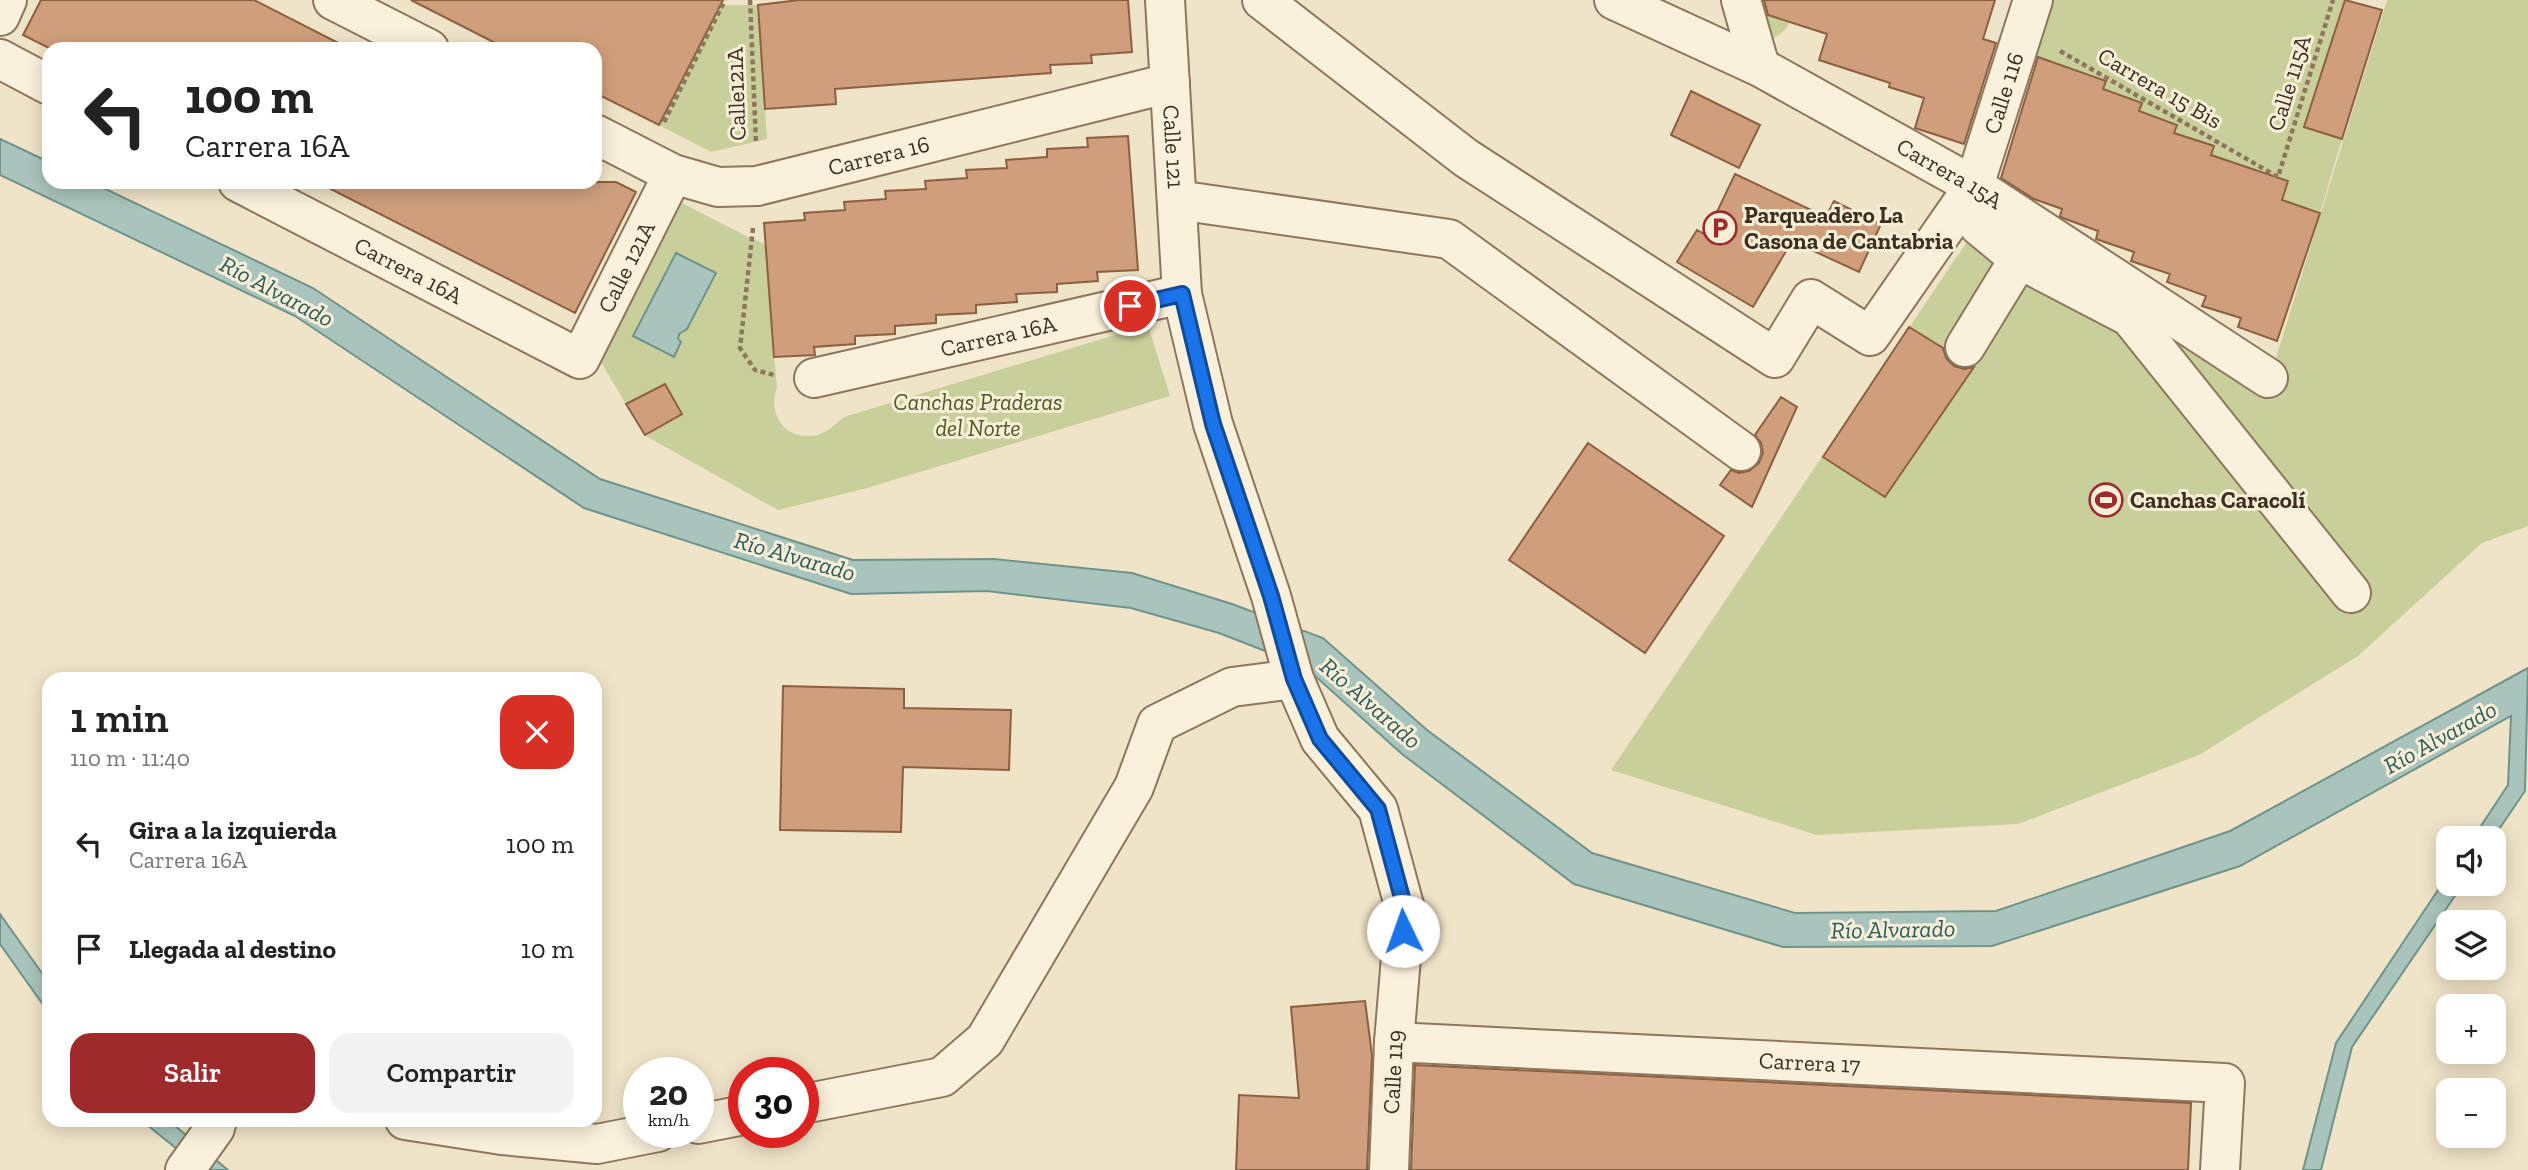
<!DOCTYPE html>
<html lang="es">
<head>
<meta charset="utf-8">
<style>
	:root { --surface:#fff; --page:#f2f2f2; --text:#222; --muted:#767676; --accent:#9e2a2b }
	body { margin:0; font-family:"Zilla Slab",serif; background:var(--page); color:var(--text); height:100vh; display:flex; flex-direction:column; font-size:26px; white-space:nowrap }
	* { box-sizing:border-box; margin:0 }
	p { font-size:23px; color:var(--muted) }
	.icon { flex:none; width:38px; height:38px; fill:none; stroke:currentColor; stroke-width:2; stroke-linecap:round; stroke-linejoin:round }
	.map { position:relative; flex:1; overflow:hidden }
	.details { position:absolute; left:42px; top:672px; width:560px; height:455px; display:flex; flex-direction:column; background:var(--surface); border-radius:21px; box-shadow:0 4px 18px #0003 }
	.details>* { flex:none }
	.guide { position:absolute; left:42px; top:42px; width:560px; height:147px; border-radius:21px; box-shadow:0 4px 18px #0003; background:#fff; color:var(--text); overflow:hidden }
	.tools { position:absolute; left:2436px; top:826px; display:grid; gap:14px }
	.tools a { display:grid; place-items:center; width:70px; height:70px; border-radius:14px; background:var(--surface); box-shadow:0 4px 18px #0003; font-size:35px }
	.speed { position:absolute; left:623px; top:1057px; display:flex; gap:14px; font-size:35px; font-weight:700; text-align:center }
	.speed>* { display:grid; place-content:center; width:91px; height:91px; border-radius:50%; background:var(--surface); box-shadow:0 4px 18px #0003; line-height:1 }
	.speed small { font-size:18px; font-weight:400 }
	.speed .limit { border:10px solid #d22; background:#fff; color:#111 }
	.pin { position:absolute; display:grid; place-items:center; width:60px; height:60px; color:#fff; margin:-30px; border:4px solid #fff; border-radius:50%; box-shadow:0 2px 7px #0007 }
	.me { position:absolute; width:77px; margin:-38px; rotate:357deg; stroke-linejoin:round; filter:drop-shadow(0 0 5px #0008) }
	.turn { display:flex; align-items:center; gap:24px; height:147px; padding:0 28px; font-size:32px }
	.turn .icon { width:91px; height:91px; stroke-width:2.5 }
	.turn b { display:block; font-size:49px; line-height:60px }
	.round { display:grid; place-items:center; flex:none; width:74px; height:74px; border-radius:21px; background:var(--page) }
	.overview { display:flex; align-items:center; justify-content:space-between; height:119px; padding:0 28px }
	h1 { font-size:42px; font-weight:600; line-height:52px }
	.cta { display:flex; gap:14px; margin-top:auto; padding:14px 28px }
	.cta a { flex:1; height:80px; border-radius:21px; background:var(--accent); color:#fff; font-size:28px; font-weight:600; line-height:80px; text-align:center }
	.cta a+a { background:var(--page); color:var(--text) }
	ul { padding:0; list-style:none }
	li { display:flex; align-items:center; gap:21px; height:105px; padding:0 28px }
	li div { flex:1 }
	li b { display:block; font-size:26px }
	li em { font-style:normal }
	.map>svg:first-child { display:block }
	.green { fill:#c9cf9b }
	.water { fill:#a9c4bc; stroke:#6f938a; stroke-width:2 }
	.building { fill:#cf9f7d; stroke:#8d5f41; stroke-width:2 }
	.lines { fill:none; stroke-linecap:round; stroke-linejoin:round }
	.minor-casing { stroke:#8d765c; stroke-width:42 }
	.path { stroke:#8d765c; stroke-width:4.5; stroke-dasharray:5 3.5; stroke-linecap:butt }
	.minor { stroke:#faf1dc; stroke-width:38 }
	.route-casing { stroke:#114b97; stroke-width:18 }
	.route { stroke:#1a73e8; stroke-width:12 }
	.labels { text-anchor:middle; dominant-baseline:central; stroke-width:6; stroke-linejoin:round; paint-order:stroke }
	.street-label { font-size:23px; fill:#3d2e20; stroke:#f7eed8 }
	.poi-label { font-size:23px; font-weight:bold; fill:#3d2e20; stroke:#f7eed8; text-anchor:start }
	.park-label { font-size:23px; font-style:italic; fill:#4d5a26; stroke:#f7eed8 }
	.water-label { font-size:24px; font-style:italic; fill:#2f5d5a; stroke:#f7eed8 }
</style>
</head>
<body>
<div class="map">
<svg width="2528" height="1170" viewBox="0 0 2528 1170">
	<rect width="100%" height="100%" fill="#f0e4c8"/>
	<path class="green" d="M1748,0H1798C1792,20 1790,30 1770,40Z
		M2053,0H2345L2305,127L2342,139L2320,213L2282,200L2175,133L2177,124L2139,111L2142,104L2103,89L2106,80L2034,55Z
		M2387,0H2528V526L2482,543L2358,656L2199,755L2018,824L1817,835L1611,770L1991,206L2265,393Z
		M719,5H758L767,139L711,152L659,125Z
		M682,203L746,236L765,244L777,388C768,412 782,438 811,436C823,436 836,424 844,417L1148,325L1170,396L867,488L778,510L644,435L601,362Z"/>
	<path class="water" d="M0,139L49,162V182H91L313,288L600,479L853,560L994,559L1132,573L1232,604L1323,638L1427,730L1592,853L1795,913L1996,911L2230,831L2528,668L2525,791L2493,838H2473L2508,785L2511,716L2240,866L1992,946L1783,947L1574,884L1402,754L1304,666L1219,633L1131,608L987,591L851,594L584,508L295,316L0,175Z
		M676,253L716,273L687,329L679,334L678,339L681,342L674,357L633,336Z
		M2448,875V884H2463L2352,1047L2321,1170H2303L2336,1043Z
		M0,914L49,983V1013L0,944Z
		M141,1120H168L228,1170H203Z"/>
	<path class="building" d="M41,0H254L350,49H51L23,35Z
		M411,0H723L659,125L595,93V49H507Z
		M799,0H1128L1132,52L1091,55L1092,63L1050,65L1051,73L835,89L836,104L765,109L758,5Z
		M1764,0H1995L1983,39L1996,43L1964,144L1915,128L1924,98L1889,87L1890,83L1819,60L1827,34L1768,15Z
		M2345,0L2382,10L2342,139L2304,127Z
		M2038,57L2106,81L2103,89L2142,103L2139,111L2177,125L2174,133L2214,146L2211,155L2288,181L2282,200L2320,213L2277,341L2238,327L2241,318L2202,306L2206,296L2167,282L2170,274L2131,261L2134,252L2096,239L2098,231L2063,218L2060,216L2062,209L2034,199L2001,178Z
		M1691,91L1760,125L1739,168L1671,135Z
		M1128,136L1138,270L1097,272L1098,281L1057,284V292L1016,294L1017,302L976,305V313L936,315V323L895,326V334L855,336V344L814,347L815,355L774,357L764,223L805,220L804,213L845,210L844,202L886,199L885,191L926,189L925,181L967,178L966,170L1007,168L1006,160L1047,157V149L1088,147L1087,138Z
		M1735,174L1826,217L1834,201L1881,224L1859,272L1792,241L1753,307L1677,262L1697,230L1706,235Z
		M317,182H616L636,192L575,313Z
		M1909,327L1943,348L1946,358L1954,366L1964,369L1974,367L1885,497L1823,457Z
		M665,384L682,414L645,435L626,404Z
		M1781,397L1797,407L1752,507L1720,485L1731,470L1739,473L1749,471L1759,463L1763,453L1761,443L1755,435Z
		M1588,443L1724,536L1645,653L1509,560Z
		M783,686L904,689V708L1011,710L1009,770L903,767L901,832L780,830Z
		M1365,1001L1372,1055L1367,1170H1236L1239,1095L1299,1098L1291,1007Z
		M1415,1065L2191,1103L2188,1170H1411Z"/>
	<g class="lines">
		<defs>
			<g id="minor">
				<path d="M333,0L429,49"/>
				<path id="s1" d="M1165,0L1182,294L1213,424L1271,596L1294,679L1320,739L1378,809L1405,909L1394,1042L1389,1170"/>
				<path id="s2" d="M1262,0L1466,158L1775,358L1811,299L1870,336L1974,186L2033,0"/>
				<path id="s3" d="M1614,0L1760,67L1974,186L2268,378"/>
				<path d="M1741,0L1760,67"/>
				<path d="M0,16L7,0"/>
				<path d="M0,59L49,85"/>
				<path id="s4" d="M595,134L673,174L718,187L757,186L1170,83"/>
				<path id="s5" d="M238,182L580,359L673,174"/>
				<path d="M1177,200L1449,239L1741,451"/>
				<path d="M2019,259L2130,317L2351,593"/>
				<path d="M1965,347L2019,259L1978,225L1974,186"/>
				<path id="s6" d="M814,378L1182,294"/>
				<path id="s7" d="M1394,1042L2225,1083L2220,1170"/>
				<path d="M803,1104L942,1077L985,1040L1134,787L1157,724L1232,687L1294,679"/>
				<path d="M405,1120L502,1135L597,1144L658,1132"/>
				<path d="M698,1124L744,1115"/>
				<path d="M185,1170L215,1128L217,1120"/>
			</g>
		</defs>
		<use href="#minor" class="minor-casing"/>
		<path class="path" d="M750,0L756,143
			M2060,51L2278,177L2333,0
			M664,122L725,0
			M753,228L740,348L755,370L774,375"/>
		<use href="#minor" class="minor"/>
	</g>
	<g class="lines">
		<defs>
			<path id="route" d="M1130,306L1182,294L1213,424L1271,596L1294,679L1320,739L1378,809L1405,909L1403,931"/>
		</defs>
		<use href="#route" class="route-casing"/>
		<use href="#route" class="route"/>
	</g>
	<defs>
		<symbol id="parking-ring" viewBox="-11 -11 22 22"><circle r="9.5" fill="#f7eed8" stroke="#9e2a2b" stroke-width="1.5"/><path d="M-3.5-5.5H1a3.5 3.5 0 0 1 0 7H-1V5.5H-3.5ZM-1-3.4V-.6H.8a1.4 1.4 0 0 0 0-2.8Z" fill="#9e2a2b"/></symbol>
		<symbol id="stadium-ring" viewBox="-11 -11 22 22"><circle r="9.5" fill="#f7eed8" stroke="#9e2a2b" stroke-width="1.5"/><path d="M0-5a6.5 5 0 1 0 0 10a6.5 5 0 1 0 0-10ZM-3.5-1.8h7v3.6h-7Z" fill="#9e2a2b"/></symbol>
	</defs>
	<g fill-rule="evenodd">
		<use href="#parking-ring" x="1701" y="209" width="38" height="38"/>
		<use href="#stadium-ring" x="2087" y="481" width="38" height="38"/>
	</g>
	<g class="labels">
		<g class="street-label">
			<text transform="translate(2289 83) rotate(-73)">Calle 115A</text>
			<text transform="translate(2160 88) rotate(30)">Carrera 15 Bis</text>
			<text stroke="none"><textPath href="#s2" startOffset="1045">Calle 116</textPath></text>
			<text transform="translate(736 94) rotate(-92)">Calle121A</text>
			<text stroke="none"><textPath href="#s1" startOffset="147">Calle 121</textPath></text>
			<text stroke="none"><textPath href="#s4" startOffset="299">Carrera 16</textPath></text>
			<text stroke="none"><textPath href="#s3" startOffset="378">Carrera 15A</textPath></text>
			<text stroke="none"><textPath href="#s5" startOffset="488">Calle 121A</textPath></text>
			<text stroke="none"><textPath href="#s5" startOffset="192">Carrera 16A</textPath></text>
			<text stroke="none"><textPath href="#s6" startOffset="189">Carrera 16A</textPath></text>
			<text stroke="none"><textPath href="#s7" startOffset="416">Carrera 17</textPath></text>
			<text transform="translate(1393 1072) rotate(-87)">Calle 119</text>
		</g>
		<g class="poi-label">
			<text x="1744" y="215">Parqueadero La<tspan x="1744" dy="26">Casona de Cantabria</tspan></text>
			<text x="2130" y="500">Canchas Caracolí</text>
		</g>
		<g class="park-label">
			<text x="978" y="402">Canchas Praderas<tspan x="978" dy="26">del Norte</tspan></text>
		</g>
		<g class="water-label">
			<text transform="translate(277 291) rotate(28)">Río Alvarado</text>
			<text transform="translate(795 556) rotate(16)">Río Alvarado</text>
			<text transform="translate(1371 703) rotate(41)">Río Alvarado</text>
			<text transform="translate(2440 737) rotate(-29)">Río Alvarado</text>
			<text transform="translate(1893 929) rotate(-1)">Río Alvarado</text>
		</g>
	</g>
</svg>
<div class="tools">
<a><svg class="icon" aria-label="sound" viewBox="0 0 24 24"><path d="M4 9h4l5-4v14l-5-4H4zM17 9q2 3 0 6"/></svg></a>
<a><svg class="icon" aria-label="layers" viewBox="0 0 24 24"><path d="M12 4l9 5-9 5-9-5zM3 14l9 5 9-5"/></svg></a>
<a>+</a>
<a>−</a>
</div>
<div class="speed"><div>20<small>km/h</small></div><div class="limit">30</div></div>
<div class="pin" style="left:1130px;top:306px;background:#d93025"><svg class="icon" aria-label="arrive" viewBox="0 0 24 24"><path d="M6 21V4h12l-3 4 3 4H6"/></svg></div>
<svg class="me" style="left:1403px;top:931px" viewBox="-20 -20 40 40"><circle r="19" fill="#fff"/><path d="M0-13L10 11 0 6-10 11z" fill="#1a73e8"/></svg>
<div class="guide">
<div class="turn"><svg class="icon" aria-label="left" viewBox="0 0 24 24"><path d="M17 20v-9H6M10 6l-5 5 5 5"/></svg><div><b>100 m</b>Carrera 16A</div></div>
</div>
<section class="details">
<div class="overview"><div><h1>1 min</h1><p>110 m · 11:40</p></div><a class="round" style="background:#d93025;color:#fff"><svg class="icon" aria-label="close" viewBox="0 0 24 24"><path d="M6 6l12 12M18 6L6 18"/></svg></a></div>
<ul>
<li><svg class="icon" aria-label="left" viewBox="0 0 24 24"><path d="M17 20v-9H6M10 6l-5 5 5 5"/></svg><div><b>Gira a la izquierda</b><p>Carrera 16A</p></div><em>100 m</em></li>
<li><svg class="icon" aria-label="arrive" viewBox="0 0 24 24"><path d="M6 21V4h12l-3 4 3 4H6"/></svg><div><b>Llegada al destino</b></div><em>10 m</em></li>
</ul>
<div class="cta"><a>Salir</a><a>Compartir</a></div>
</section>
</div>
</body>
</html>
